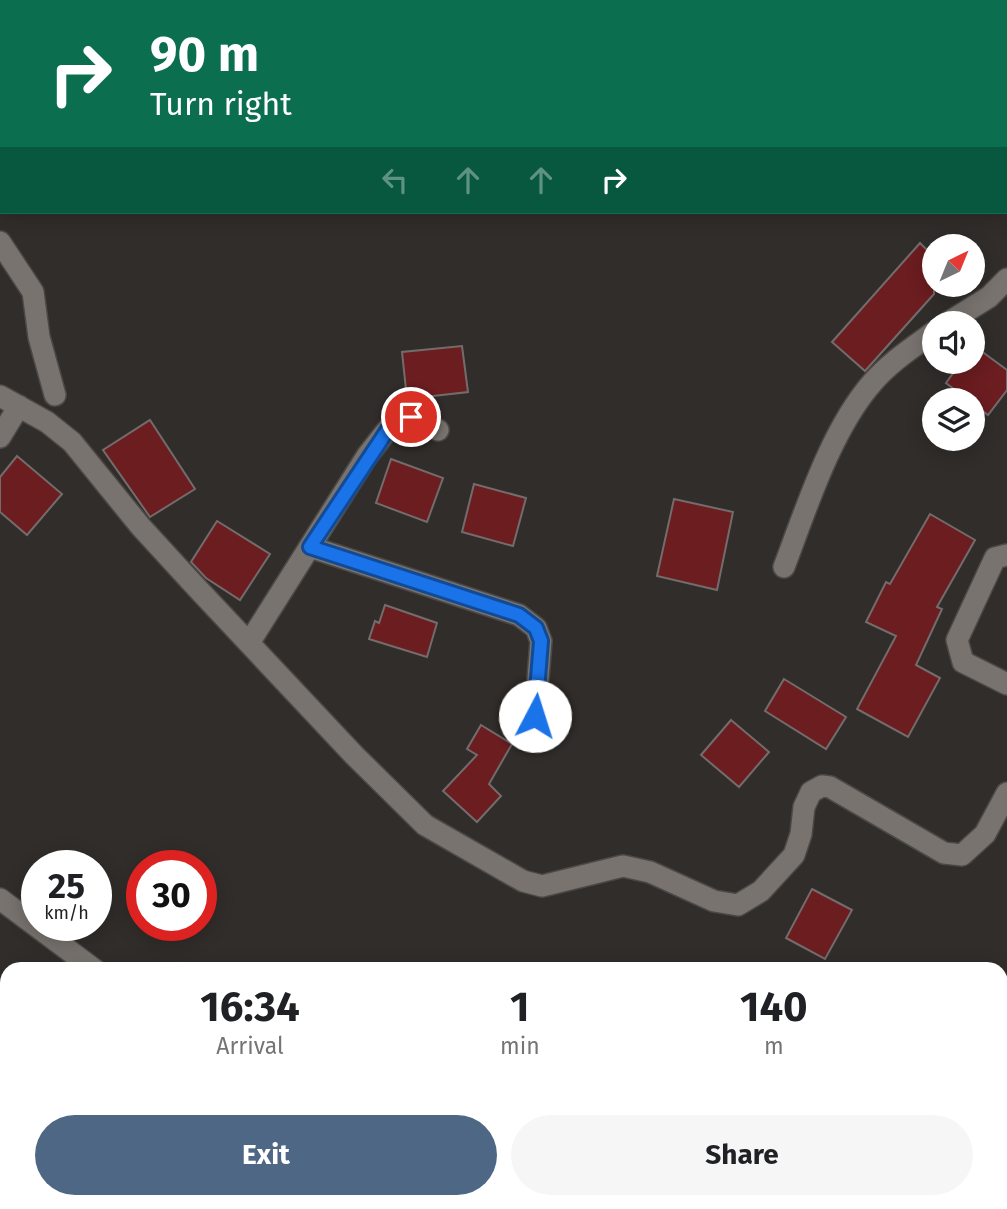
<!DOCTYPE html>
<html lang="en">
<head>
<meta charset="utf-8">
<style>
	:root { --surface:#fff; --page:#f6f6f6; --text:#202124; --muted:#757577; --accent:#4d6785 }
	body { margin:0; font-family:"Fira Sans",sans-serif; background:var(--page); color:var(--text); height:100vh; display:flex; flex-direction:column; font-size:26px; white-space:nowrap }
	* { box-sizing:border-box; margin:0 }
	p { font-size:23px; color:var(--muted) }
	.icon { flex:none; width:38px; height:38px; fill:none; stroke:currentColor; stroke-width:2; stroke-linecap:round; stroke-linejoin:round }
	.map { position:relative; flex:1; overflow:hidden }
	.details { position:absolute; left:0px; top:962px; width:1008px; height:247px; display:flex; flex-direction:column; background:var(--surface); border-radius:21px 21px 0 0; box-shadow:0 4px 18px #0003 }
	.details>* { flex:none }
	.guide { position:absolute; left:0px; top:0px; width:1008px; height:214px; box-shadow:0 4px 18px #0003; background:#0b6e4f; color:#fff; overflow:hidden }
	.needle { width:46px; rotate:43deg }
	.fabs { position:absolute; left:922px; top:234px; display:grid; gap:14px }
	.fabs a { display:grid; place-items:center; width:63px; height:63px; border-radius:50%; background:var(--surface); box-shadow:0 4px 18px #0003; font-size:35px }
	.speed { position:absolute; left:21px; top:850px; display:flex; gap:14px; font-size:35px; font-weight:700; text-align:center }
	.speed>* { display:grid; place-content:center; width:91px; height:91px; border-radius:50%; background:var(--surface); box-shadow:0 4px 18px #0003; line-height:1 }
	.speed small { font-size:18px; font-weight:400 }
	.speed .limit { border:10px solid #d22; background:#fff; color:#111 }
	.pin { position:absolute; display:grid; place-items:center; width:60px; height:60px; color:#fff; margin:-30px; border:4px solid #fff; border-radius:50%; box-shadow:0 2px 7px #0007 }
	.me { position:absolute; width:77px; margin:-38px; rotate:5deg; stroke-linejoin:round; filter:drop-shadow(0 0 5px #0008) }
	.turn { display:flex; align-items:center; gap:24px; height:147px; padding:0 35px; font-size:32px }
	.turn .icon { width:91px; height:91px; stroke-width:2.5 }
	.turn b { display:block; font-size:49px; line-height:60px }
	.lanes { display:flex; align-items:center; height:66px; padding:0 35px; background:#0003; justify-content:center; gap:35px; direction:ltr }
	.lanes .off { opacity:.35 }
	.eta { display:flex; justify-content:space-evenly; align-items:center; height:119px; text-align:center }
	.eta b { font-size:42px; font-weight:700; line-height:49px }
	.cta { display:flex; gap:14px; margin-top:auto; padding:14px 35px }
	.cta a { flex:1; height:80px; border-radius:42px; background:var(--accent); color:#fff; font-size:28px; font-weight:700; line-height:80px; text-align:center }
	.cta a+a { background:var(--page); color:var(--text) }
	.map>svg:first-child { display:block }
	.building { fill:#6c1d20; stroke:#736c6c; stroke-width:2 }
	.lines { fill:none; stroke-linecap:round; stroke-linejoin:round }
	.minor-casing { stroke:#4c4845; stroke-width:24 }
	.tertiary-casing { stroke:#4c4845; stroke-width:24 }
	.minor { stroke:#78736f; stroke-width:21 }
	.tertiary { stroke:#78736f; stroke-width:21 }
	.route-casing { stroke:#114b97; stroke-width:18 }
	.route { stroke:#1a73e8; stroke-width:12 }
</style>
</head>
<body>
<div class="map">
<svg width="1007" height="1209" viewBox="0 0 1007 1209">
	<rect width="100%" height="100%" fill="#312d2a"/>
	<path class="building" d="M920,243L934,257V294L865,371L832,342Z
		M973,345L1007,370V390L988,415L946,383L961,362H973Z
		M462,346L468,392L407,399L402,352Z
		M150,420L195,489L150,517L103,450Z
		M17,456L62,494L27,535L0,512V477Z
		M391,459L443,478L427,522L376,503Z
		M474,484L526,498L513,546L462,532Z
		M674,499L733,512L717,590L657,576Z
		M930,514L975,540L937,607L942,609L916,665L940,678L908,737L857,709L896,636L866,622L886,582L890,584Z
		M217,521L270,554L240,600L206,578L191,562Z
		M385,605L437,623L427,657L369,639L375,621L379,623Z
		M784,679L846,717L826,749L765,711Z
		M731,720L769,752L739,787L701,755Z
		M481,725L512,744L489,784L501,796L477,822L443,791L477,755L467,749Z
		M812,889L852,910L825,959L786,938Z"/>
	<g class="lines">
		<defs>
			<path id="minor" d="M299,0L301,2
				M0,242L33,292L39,337L55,395
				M946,324L989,297L1007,279
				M0,396L47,422L72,442L141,527L197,588L354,755L425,825L523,881L542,886L623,866L650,872L714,901L738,905L761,891L794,855L801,834L804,807L811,792L822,786L830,787L944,853L962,855L985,834L1007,793
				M0,437L19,406
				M310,547L519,615L536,628L541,641L535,716
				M1007,555L995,558L957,640L963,662L1007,684
				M784,567C806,509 831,430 872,383C890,362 912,348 934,332
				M249,643L367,456L389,428L411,417L438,430
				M0,899L95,970
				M327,1202L334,1209"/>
			<path id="tertiary" d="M861,0L862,2
				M1006,136H1007"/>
		</defs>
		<use href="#minor" class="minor-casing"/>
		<use href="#tertiary" class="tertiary-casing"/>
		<use href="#minor" class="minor"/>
		<use href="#tertiary" class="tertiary"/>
	</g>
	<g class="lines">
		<defs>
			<path id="route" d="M411,417L389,428L310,547L519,615L536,628L541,641L535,716"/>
		</defs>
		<use href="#route" class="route-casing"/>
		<use href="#route" class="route"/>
	</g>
</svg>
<div class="fabs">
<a><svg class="needle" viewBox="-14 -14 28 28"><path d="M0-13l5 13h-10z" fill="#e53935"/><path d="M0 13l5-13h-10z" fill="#757577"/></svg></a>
<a><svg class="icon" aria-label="sound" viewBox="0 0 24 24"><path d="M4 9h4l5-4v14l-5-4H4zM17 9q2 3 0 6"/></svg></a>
<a><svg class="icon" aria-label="layers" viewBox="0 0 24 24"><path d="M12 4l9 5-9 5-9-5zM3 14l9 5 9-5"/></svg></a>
</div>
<div class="speed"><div>25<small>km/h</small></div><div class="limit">30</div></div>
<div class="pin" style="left:411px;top:417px;background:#d93025"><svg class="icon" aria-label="arrive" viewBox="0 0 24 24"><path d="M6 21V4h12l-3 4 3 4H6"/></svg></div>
<svg class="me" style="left:535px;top:716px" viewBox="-20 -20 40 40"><circle r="19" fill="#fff"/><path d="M0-13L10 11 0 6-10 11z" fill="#1a73e8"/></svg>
<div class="guide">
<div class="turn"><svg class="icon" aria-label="right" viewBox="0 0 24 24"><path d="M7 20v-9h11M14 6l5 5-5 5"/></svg><div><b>90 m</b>Turn right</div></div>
<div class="lanes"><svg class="icon off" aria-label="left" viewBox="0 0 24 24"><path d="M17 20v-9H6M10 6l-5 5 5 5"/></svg><svg class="icon off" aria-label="ahead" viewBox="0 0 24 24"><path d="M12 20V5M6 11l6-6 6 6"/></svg><svg class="icon off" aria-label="ahead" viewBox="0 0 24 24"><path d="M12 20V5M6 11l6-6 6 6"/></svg><svg class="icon" aria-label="right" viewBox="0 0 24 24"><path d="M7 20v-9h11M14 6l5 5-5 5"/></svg></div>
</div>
<section class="details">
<div class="eta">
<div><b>16:34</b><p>Arrival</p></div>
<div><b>1</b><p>min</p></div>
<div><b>140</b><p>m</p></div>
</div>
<div class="cta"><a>Exit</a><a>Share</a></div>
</section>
</div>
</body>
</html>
